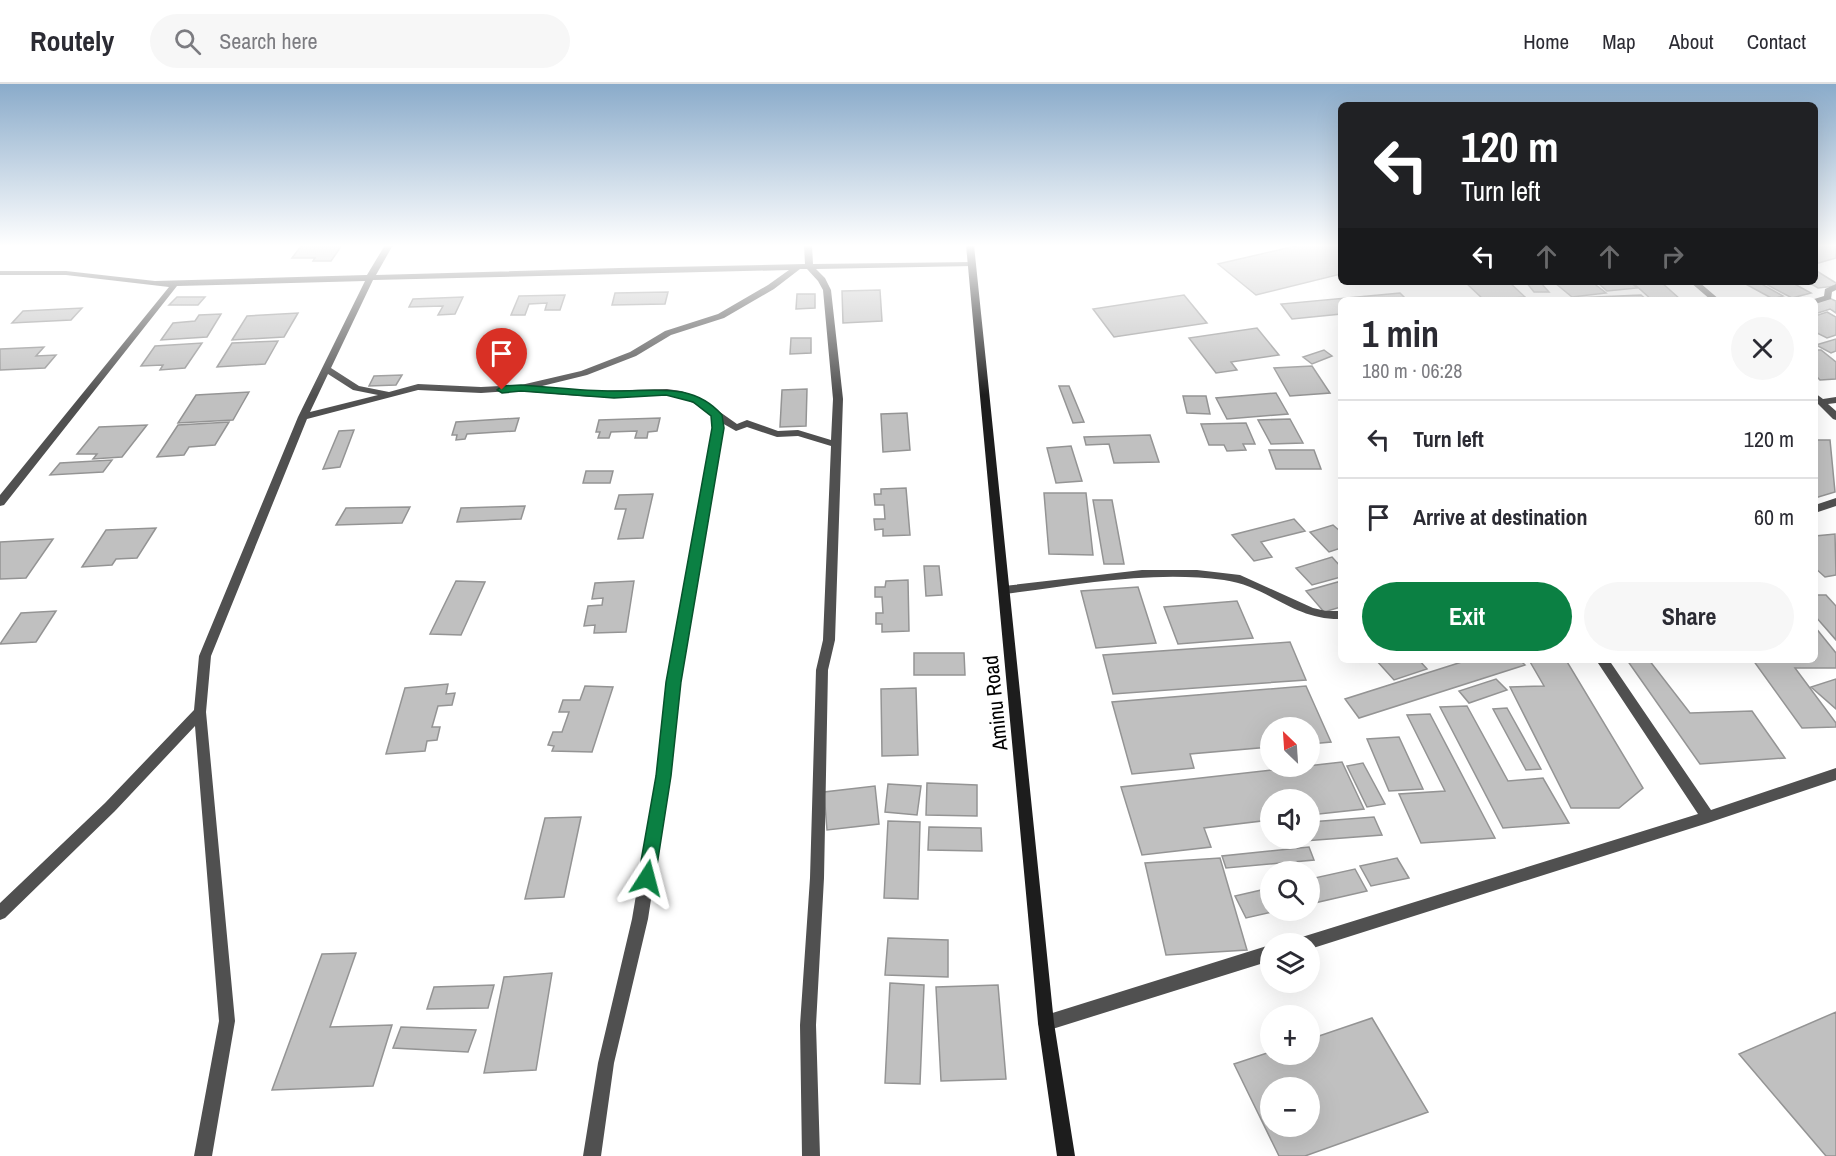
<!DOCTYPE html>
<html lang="en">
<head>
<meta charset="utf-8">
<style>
	:root { --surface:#fff; --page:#f7f7f7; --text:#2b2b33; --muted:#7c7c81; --line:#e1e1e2; --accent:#0b8043 }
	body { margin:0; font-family:"Archivo Narrow",sans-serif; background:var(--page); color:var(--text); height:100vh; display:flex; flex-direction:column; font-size:22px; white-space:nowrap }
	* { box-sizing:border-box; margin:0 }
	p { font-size:20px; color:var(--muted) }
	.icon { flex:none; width:33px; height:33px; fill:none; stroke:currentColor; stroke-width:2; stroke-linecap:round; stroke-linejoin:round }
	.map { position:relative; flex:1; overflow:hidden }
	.drawer { position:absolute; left:1338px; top:213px; width:480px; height:366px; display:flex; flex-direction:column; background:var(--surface); border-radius:9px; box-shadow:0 6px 24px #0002 }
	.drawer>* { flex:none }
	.top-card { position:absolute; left:1338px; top:18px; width:480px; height:183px; border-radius:9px; box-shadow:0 6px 24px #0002; background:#202124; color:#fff; overflow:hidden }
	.needle { width:39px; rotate:335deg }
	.fabs { position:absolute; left:1260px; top:633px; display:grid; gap:12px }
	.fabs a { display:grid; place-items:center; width:60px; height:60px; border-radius:50%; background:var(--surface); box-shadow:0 6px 24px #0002; font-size:30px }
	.pin { position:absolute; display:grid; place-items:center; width:51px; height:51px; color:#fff; margin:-62px -26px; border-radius:50% 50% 50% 0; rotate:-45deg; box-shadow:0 0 6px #0007 }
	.pin .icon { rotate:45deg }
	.me { position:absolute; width:66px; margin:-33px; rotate:9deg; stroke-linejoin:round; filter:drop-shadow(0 0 4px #0008) }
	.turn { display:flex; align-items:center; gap:21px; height:126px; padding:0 24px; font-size:27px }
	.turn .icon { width:78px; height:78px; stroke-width:2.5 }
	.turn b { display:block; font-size:42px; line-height:51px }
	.lanes { display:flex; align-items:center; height:57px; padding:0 24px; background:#0003; justify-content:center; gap:30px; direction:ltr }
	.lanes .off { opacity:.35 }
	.round { display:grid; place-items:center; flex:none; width:63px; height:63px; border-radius:32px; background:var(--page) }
	.headline { display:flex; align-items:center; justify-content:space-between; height:102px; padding:0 24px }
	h1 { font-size:36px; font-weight:700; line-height:45px }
	.button { display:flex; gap:12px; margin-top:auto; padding:12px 24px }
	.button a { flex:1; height:69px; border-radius:36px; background:var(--accent); color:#fff; font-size:24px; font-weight:700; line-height:69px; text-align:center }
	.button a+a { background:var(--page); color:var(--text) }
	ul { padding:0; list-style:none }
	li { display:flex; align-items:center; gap:18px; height:78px; padding:0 24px; border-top:2px solid var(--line) }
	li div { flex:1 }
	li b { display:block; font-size:22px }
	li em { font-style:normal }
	header { display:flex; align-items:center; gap:36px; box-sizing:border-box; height:84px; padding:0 30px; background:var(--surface); border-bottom:2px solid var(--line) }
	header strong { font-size:28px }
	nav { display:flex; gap:33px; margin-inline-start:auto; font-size:21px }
	.search { width:420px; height:54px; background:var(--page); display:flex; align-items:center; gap:15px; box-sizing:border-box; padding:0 21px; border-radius:33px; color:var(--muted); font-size:22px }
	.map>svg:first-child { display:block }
	.building { fill:#c0c0c0; stroke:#949494; stroke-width:1.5; fill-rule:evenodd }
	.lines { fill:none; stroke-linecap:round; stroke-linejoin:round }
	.street { fill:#505050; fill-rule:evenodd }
	.secondary { fill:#1d1d1d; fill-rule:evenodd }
	.route { fill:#0b8043; stroke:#07532c; stroke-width:1.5 }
	.labels { text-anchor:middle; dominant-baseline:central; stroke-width:6; stroke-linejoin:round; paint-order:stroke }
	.street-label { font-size:21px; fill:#000; stroke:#fff }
</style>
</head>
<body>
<header>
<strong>Routely</strong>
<div class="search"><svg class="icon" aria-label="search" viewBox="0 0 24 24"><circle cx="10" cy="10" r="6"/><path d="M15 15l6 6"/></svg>Search here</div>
<nav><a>Home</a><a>Map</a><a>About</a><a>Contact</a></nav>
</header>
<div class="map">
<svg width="1836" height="1072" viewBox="0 0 1836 1072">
	<rect width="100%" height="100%" fill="#fff"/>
	<path class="building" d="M302,161H342L331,177H313L315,174H292Z
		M1300,161H1341V190L1256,211L1218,180Z
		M1815,161H1836V174L1815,180Z
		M1815,186L1836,199V202L1818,204L1808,198H1815Z
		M1460,198H1509L1525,213L1484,216L1466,199Z
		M1526,198H1540L1549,208H1534Z
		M1592,198L1606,209L1572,213L1555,199Z
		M1597,198H1630L1637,204L1607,207Z
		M1632,198H1661L1681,216H1652Z
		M1742,198H1758L1783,212L1773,215Z
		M1762,198H1791L1811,209L1792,214Z
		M880,206L882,237L843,239L842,207Z
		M668,208L665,220L612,221L615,209Z
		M1400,209L1407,216H1341V230L1292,235L1281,220Z
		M797,210H815V224L796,225Z
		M565,211L560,226H545L547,219L529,220L525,231H511L519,212Z
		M1184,211L1207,239L1114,253L1093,225Z
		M1641,211L1647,216H1576L1574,214Z
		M177,213H205L198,221H169Z
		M463,213L455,230L438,231L443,222L409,223L413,215Z
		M1829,214L1836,217V229L1830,225L1815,230V219Z
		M82,224L71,236L12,239L23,227Z
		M1827,228L1836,233V251L1827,254L1815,248V232Z
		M298,229L284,253L232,256L247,232Z
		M221,230L207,253L161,256L173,239L195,237L199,231Z
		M1257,244L1279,271L1231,278L1237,286L1216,289L1189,254Z
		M791,254H811V269L790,270Z
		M1836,255V267L1831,269L1816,261Z
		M278,257L265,280L217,283L232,259Z
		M202,259L185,284L160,286L163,281L141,282L155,262Z
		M44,263L36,272L56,271L45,284L0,286V265Z
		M1324,266L1332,272L1312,280L1303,273Z
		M1815,266H1821L1836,278V295L1820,296L1815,291Z
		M1312,282L1330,309L1290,312L1274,284Z
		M402,291L396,301L369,302L374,292Z
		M1059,302H1069L1084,338L1073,339Z
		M807,305L806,342L780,343L782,306Z
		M249,308L233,336L178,339L196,311Z
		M1276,309L1288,330L1227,335L1216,314Z
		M1183,312H1206L1210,330L1187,329Z
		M907,329L910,366L883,368L881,330Z
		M519,334L515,347L467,350L465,355L456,356L457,351H452L456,338Z
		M660,334L657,347L648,348L647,354H635L637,347L611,348L609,354H598L600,348H596L599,336Z
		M1290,335L1303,359L1271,360L1258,336Z
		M229,338L215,361L189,363L184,371L157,373L178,341Z
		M1246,339L1255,360H1243L1246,366L1227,367L1224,361H1209L1201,340Z
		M147,341L122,373L93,375L97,370H77L99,343Z
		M354,346L340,383L323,385L339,347Z
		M1150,351L1159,378L1114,379L1109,360L1086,361L1084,353Z
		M1815,356H1830L1835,408L1815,414Z
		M1071,362L1082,397L1056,399L1047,364Z
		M1269,366H1314L1321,385H1276Z
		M112,376L103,388L50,391L60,379Z
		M586,387H613L610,399H583Z
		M906,404L910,451L883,452V445L875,446L874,435H885L884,421H875L874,410H881V405Z
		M1044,409H1086L1093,471L1049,470Z
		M653,410L643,454L618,455L626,425H615L619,411Z
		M1093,416H1112L1124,480H1104Z
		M525,422L521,435L457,438L461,424Z
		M410,423L402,439L336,441L346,424Z
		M1294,435L1305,447L1261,458L1272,473L1254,477L1232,451Z
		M1333,441L1341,448V464L1329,468L1310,448Z
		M156,444L137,474L116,475L112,481L82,483L106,446Z
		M1835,450L1836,491L1825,493L1815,484V452Z
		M53,455L26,494L0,495V458Z
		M1332,473L1341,483V493L1312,501L1296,484Z
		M924,482H939L942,511L926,512Z
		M908,496L909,547L882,548V540H876V529H883L882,513H875V503H885L886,497Z
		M456,497L485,498L461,551L430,550Z
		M634,497L626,548L594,549L595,541L584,542L588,522L602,521L603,514L592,515L595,499Z
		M1341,497V523L1324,528L1306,507Z
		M1138,503L1156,559L1096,564L1081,507Z
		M1815,511H1826L1836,522V556L1815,532Z
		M1237,517L1253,554L1178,560L1164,523Z
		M56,527L36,558L0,560L21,529Z
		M1815,543L1836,569V584H1795L1836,639V643L1802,644L1753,576H1815Z
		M1290,558L1306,596L1113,610L1103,571Z
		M914,569H964L965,591H914Z
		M1376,576H1419L1427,585L1394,596Z
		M1468,576H1520L1525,581L1359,634L1345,615Z
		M1529,576H1566L1643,704L1619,724H1571L1510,603L1544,602Z
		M1627,576H1649L1690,629L1752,627L1785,674L1700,680Z
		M1496,595L1507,606L1469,619L1459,607Z
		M1836,595V625L1811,603Z
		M448,600L446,610L455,609L452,621L438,622L432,643H440L437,656L427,657L425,667L386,670L405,604Z
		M585,602L613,603L592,668L552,667L554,662L548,661L553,648H562L569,628H559L563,616H580Z
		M1306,602L1331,658L1310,660V644H1270V663L1190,670L1194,684L1132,690L1112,618Z
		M916,604L918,671L882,672L881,605Z
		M1467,622L1508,697L1543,694L1569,739L1503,744L1440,623Z
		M1507,624L1541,685L1526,686L1493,625Z
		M1430,630L1495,754L1421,759L1399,710L1445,707L1407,631Z
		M1399,653L1423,705L1389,707L1367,655Z
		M1342,678L1364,725L1310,731V716H1270V736L1204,744L1211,763L1142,771L1121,703Z
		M1363,679L1385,720L1367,723L1347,682Z
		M927,699L977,701V732L926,731Z
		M888,700L921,702L917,731L885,728Z
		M875,702L879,740L827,746L824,708Z
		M581,733L564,813L525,815L545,734Z
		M1374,733L1382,751L1277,759L1275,754H1310V738Z
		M888,737L920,738L918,815L884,814Z
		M929,743L981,744L982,767L928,766Z
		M1309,763L1314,776L1226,784L1222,772Z
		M1220,774L1247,866L1166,871L1145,779Z
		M1397,774L1409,794L1371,802L1360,782Z
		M1355,785L1367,807L1310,820V795Z
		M1270,804V826H1281L1246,834L1235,812Z
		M888,854L948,856V893L885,891Z
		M356,869L330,943L392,941L373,1002L272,1006L322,870Z
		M552,889L536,986L484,989L504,893Z
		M890,899L924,901L920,1000L885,999Z
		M494,901L488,924L427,925L434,903Z
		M998,901L1006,995L941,997L936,903Z
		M1836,928V1072H1826L1739,970Z
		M1372,934L1428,1028L1305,1072H1279L1234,980L1270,968V970H1310V955ZM1270,1004H1310V1042H1270Z
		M401,943L476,946L468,968L393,964Z"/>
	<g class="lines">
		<path class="street" d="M385,161H393L376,191L619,184L805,180L804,161H812L813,180L972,178L976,180L972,182L816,185L825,194L831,206L843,315L835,556L828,586L824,794L816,941L820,1072H802L800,941L810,794L816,586L823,556L831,362L798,352L777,353L747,343L736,347L722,339L723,344L679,599L670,692L648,835L614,979L601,1072H583L598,979L632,835L656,692L667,599L713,344L711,331C697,320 685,313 667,311L592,313L531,308L527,306L481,309L418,306L307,335L211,572L206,628L235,937L212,1072H194L219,937L195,642L115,727L5,834L0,836V819L105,719L194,626L199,572L298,333L365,197L177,202L4,421L0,422V411L169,203L66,191H0V187H66L155,197L367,191ZM800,185H807L818,197L823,206L833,315L831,356L798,346L778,347L747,336L737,340L700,314L681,307L667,305L592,307L538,303L587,291L636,272L671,251L724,234L774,205ZM789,186L768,201L718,230L665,247L630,268L581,287L521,301L481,303L418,300L389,308L359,302L331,284L373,196ZM328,290L353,306L378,311L310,328Z
			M1690,198H1699L1720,216H1711Z
			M1836,200V206L1832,208L1831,215L1815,220V216H1811L1824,212L1825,205Z
			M1815,309L1823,315L1836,313V319L1828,320L1836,327V336L1833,335L1815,317Z
			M1836,414V422L1815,429V421Z
			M1142,486H1197L1240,491L1313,524L1326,527H1341V535C1293,536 1268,502 1224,496C1152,486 1076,501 1004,510L998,506L1004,502Z
			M1596,576H1609L1711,726L1836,684V696L1708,739L1310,865V860H1294L1297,855L1302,853L1698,730Z
			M1270,861V877L1046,947L1040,945L1038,939L1040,933L1046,931Z"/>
		<path class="secondary" d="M966,161H974L1054,939L1075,1072H1057L1038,939Z"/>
	</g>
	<linearGradient id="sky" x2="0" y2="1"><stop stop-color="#8aabca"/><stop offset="0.52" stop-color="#fff"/><stop offset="1" stop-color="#fff" stop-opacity="0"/></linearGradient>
	<rect width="1836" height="311" fill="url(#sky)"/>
	<path class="route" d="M521,301C552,303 583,307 613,307C653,308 692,297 722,331L724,344L681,598L671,692L655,794L653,800L647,802L641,800L638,794L656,692L666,598L712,344L711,332L693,318L666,311L614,314L521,307L502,309L497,306L502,302Z"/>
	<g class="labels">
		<g class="street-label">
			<text transform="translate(995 619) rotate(-96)">Aminu Road</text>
		</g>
	</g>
</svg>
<div class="fabs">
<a><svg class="needle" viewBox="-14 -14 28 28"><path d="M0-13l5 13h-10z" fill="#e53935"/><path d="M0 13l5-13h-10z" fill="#7c7c81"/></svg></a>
<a><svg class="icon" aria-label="sound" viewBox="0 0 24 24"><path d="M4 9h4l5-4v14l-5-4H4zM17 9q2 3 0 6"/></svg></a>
<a><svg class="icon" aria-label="search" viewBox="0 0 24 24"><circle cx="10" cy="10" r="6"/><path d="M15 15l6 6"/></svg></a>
<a><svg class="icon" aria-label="layers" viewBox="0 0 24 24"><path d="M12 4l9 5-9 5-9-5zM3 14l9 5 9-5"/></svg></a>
<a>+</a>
<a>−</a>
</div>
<div class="pin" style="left:502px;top:306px;background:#d93025"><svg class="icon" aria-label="arrive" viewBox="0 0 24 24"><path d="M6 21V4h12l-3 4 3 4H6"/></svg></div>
<svg class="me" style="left:647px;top:794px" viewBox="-20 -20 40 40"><path d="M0-17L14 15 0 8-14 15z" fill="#0b8043" stroke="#fff" stroke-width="4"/></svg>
<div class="top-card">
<div class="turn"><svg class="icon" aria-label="left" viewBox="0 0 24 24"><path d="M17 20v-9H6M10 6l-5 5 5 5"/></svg><div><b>120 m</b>Turn left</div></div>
<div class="lanes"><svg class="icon" aria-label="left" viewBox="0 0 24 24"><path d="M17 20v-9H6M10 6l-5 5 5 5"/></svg><svg class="icon off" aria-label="ahead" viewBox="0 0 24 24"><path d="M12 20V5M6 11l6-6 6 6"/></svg><svg class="icon off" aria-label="ahead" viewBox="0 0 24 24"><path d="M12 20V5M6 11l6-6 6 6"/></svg><svg class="icon off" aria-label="right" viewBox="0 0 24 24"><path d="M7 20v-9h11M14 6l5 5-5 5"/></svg></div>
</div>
<section class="drawer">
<div class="headline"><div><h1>1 min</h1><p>180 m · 06:28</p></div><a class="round"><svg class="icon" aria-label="close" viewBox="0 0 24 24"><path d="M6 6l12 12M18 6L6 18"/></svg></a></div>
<ul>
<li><svg class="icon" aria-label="left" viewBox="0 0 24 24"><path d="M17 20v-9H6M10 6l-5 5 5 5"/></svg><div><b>Turn left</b></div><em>120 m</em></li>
<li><svg class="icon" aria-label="arrive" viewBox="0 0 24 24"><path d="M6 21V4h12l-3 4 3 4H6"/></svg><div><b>Arrive at destination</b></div><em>60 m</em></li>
</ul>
<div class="button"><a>Exit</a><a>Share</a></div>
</section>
</div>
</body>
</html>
